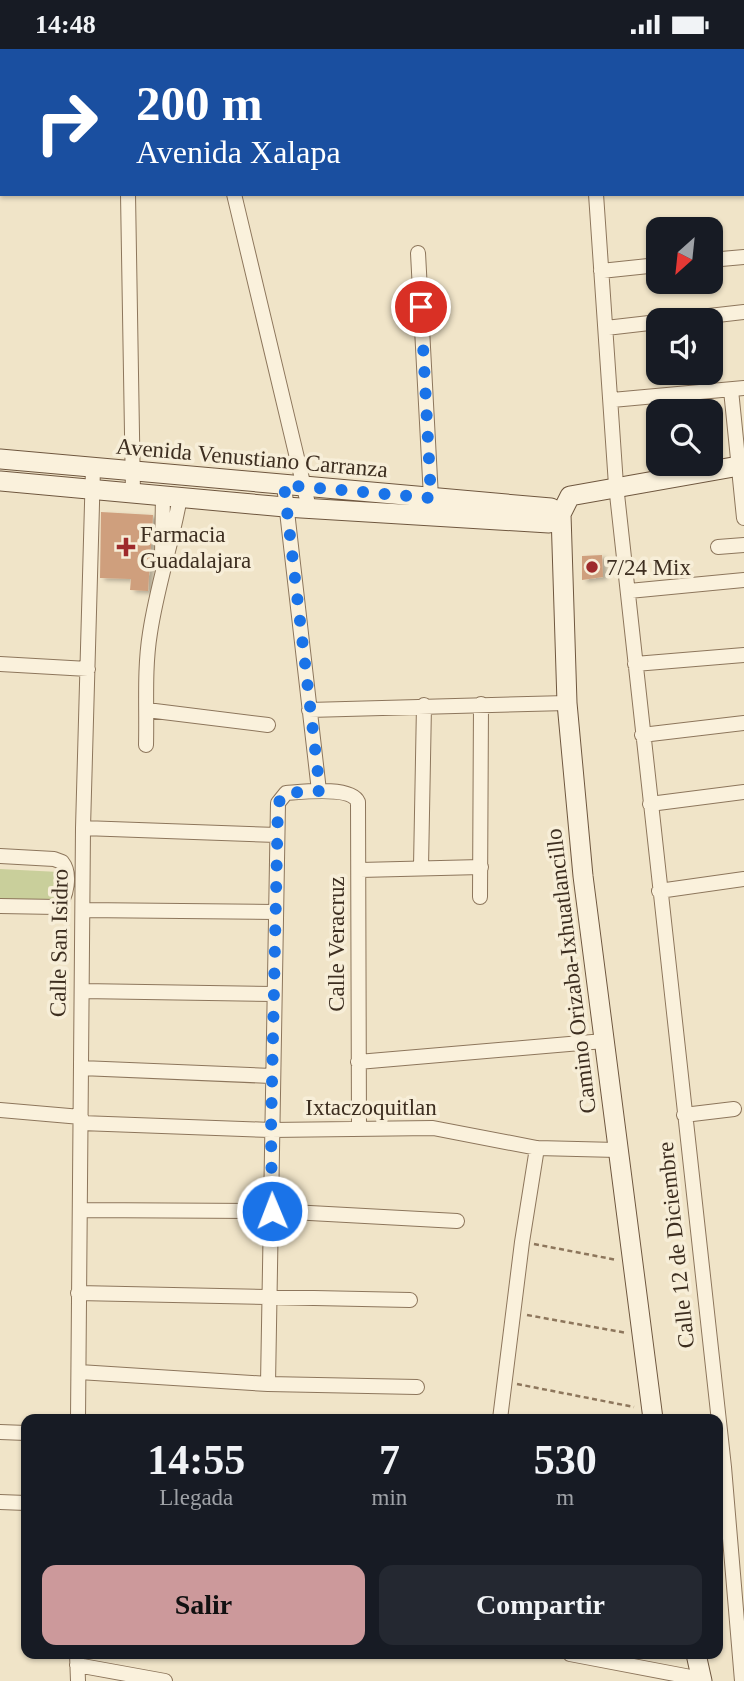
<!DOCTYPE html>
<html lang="es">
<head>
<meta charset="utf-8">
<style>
	:root { --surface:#171b24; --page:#242831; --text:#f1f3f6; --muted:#9ea1a6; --accent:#cc999b }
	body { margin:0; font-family:Georgia,serif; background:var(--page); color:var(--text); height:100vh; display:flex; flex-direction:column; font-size:26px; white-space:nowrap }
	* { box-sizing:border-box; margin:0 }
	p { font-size:23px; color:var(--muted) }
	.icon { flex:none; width:38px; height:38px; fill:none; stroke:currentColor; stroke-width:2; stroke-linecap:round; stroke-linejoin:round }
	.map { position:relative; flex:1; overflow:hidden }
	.panel { position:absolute; left:21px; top:1365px; width:702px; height:245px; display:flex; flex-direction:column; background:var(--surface); border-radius:14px; box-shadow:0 2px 5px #0004 }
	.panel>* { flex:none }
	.hud { position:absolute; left:0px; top:0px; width:746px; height:147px; box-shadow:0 2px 5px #0004; background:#1a4fa0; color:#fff; overflow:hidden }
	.needle { width:46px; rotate:207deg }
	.controls { position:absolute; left:646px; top:168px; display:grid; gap:14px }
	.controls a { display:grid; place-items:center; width:77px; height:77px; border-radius:14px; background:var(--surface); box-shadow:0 2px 5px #0004; font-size:35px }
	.pin { position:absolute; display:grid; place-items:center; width:60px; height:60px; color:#fff; margin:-30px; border:4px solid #fff; border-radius:50%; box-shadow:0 2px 7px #0007 }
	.me { position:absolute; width:77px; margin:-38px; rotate:359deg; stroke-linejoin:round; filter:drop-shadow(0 0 5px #0008) }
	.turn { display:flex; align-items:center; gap:24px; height:147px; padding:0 21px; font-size:32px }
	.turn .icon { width:91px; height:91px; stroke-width:2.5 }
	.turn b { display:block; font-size:49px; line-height:60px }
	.eta { display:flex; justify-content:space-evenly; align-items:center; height:119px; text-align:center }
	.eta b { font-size:42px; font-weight:600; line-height:49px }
	.action { display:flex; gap:14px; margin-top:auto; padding:14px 21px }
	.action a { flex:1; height:80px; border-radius:14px; background:var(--accent); color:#111; font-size:28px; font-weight:600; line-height:80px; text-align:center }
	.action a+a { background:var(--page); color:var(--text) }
	.status { display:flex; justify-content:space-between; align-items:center; height:49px; padding:0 35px; background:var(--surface); direction:ltr }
	.status svg { height:19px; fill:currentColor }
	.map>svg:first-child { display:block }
	.green { fill:#c9cf9b }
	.building { fill:#cf9f7d; filter:url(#shadow) }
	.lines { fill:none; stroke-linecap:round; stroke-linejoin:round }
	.street-casing { stroke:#8d765c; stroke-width:16 }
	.secondary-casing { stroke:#6f573f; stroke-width:21 }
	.path { stroke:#8d765c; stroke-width:2.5; stroke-dasharray:5 3.5; stroke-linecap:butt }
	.street { stroke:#faf1dc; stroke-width:14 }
	.secondary { stroke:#faf1dc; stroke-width:19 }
	.route { stroke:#1a73e8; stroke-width:12; stroke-dasharray:0 21.6 }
	.poi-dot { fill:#9e2a2b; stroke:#f7eed8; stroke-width:2.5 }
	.labels { text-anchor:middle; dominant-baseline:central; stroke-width:7; stroke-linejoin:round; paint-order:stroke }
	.street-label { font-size:23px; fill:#3d2e20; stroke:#f7eed8 }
	.poi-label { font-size:23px; fill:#3d2e20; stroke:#f7eed8; text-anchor:start }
</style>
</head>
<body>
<div class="status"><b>14:48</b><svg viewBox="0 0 49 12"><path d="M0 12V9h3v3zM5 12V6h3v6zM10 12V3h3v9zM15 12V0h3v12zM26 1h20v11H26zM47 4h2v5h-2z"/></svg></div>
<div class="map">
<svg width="744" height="1632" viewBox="0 0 744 1632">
	<defs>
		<filter id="shadow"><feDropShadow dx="4.5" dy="2.5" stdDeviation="2" flood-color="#0004"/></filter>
	</defs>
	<rect width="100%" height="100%" fill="#f0e4c8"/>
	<path class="green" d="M0,820L59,823L58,853L0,850Z"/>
	<path class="building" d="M101,463L153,466L148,542L130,541L131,530L100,529Z
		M602,506L603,528L582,531V507Z"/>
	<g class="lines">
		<defs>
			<path id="street" d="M127,0V2
				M201,0L202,2
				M584,0V2
				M0,137H2
				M128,145L133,444
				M234,145L309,459
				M596,145L616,436L724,1418L742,1632
				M418,204L431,449
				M710,211L744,208
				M601,222L658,216
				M674,271L744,263
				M606,279L658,273
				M731,341L744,469
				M612,351L744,339
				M284,436L319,742
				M718,498L744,496
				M162,507L163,446
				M629,542L744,531
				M0,615L88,620
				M635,615L744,606
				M147,661L268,676
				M309,661L567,654
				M642,686L744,674
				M146,696C147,659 144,621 150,584C157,537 172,494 180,448
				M650,755L744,743
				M83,779L277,786
				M0,807L54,810L62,813C71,824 67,849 57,858L0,857
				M421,818L424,656
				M360,821L481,818
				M659,842L744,830
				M480,848L481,655
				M83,861L275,863
				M82,942L274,945
				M358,1013L604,992
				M81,1019L271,1027
				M0,1061L81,1068
				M684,1066L734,1060
				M81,1074L271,1081L433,1079L537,1099L617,1101
				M80,1161L273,1162L457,1172
				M78,1244L410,1251
				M79,1323L268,1335L417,1338
				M268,1335L278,754L286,744C302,743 351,737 358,753L359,1079
				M78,1370L83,779L93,419
				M500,1370L522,1193L537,1099
				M0,1383L26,1384
				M0,1453L26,1454
				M77,1605L78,1632
				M570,1605L701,1630
				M77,1616L165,1632"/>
			<path id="secondary" d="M0,410L551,459L561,465
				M0,432L285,458L549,474L561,465L570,447L744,416
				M561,465L567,654L583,827L653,1370
				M696,1605L702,1632"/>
		</defs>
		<use href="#street" class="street-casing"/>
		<use href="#secondary" class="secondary-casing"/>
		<path class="path" d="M534,1195L617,1211
			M527,1266L627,1284
			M517,1335L634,1358"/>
		<use href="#street" class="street"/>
		<use href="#secondary" class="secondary"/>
	</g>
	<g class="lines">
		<path class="route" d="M272,1162L271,1081L278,754L286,744L320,742L284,436L431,449L421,258"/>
	</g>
	<g class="poi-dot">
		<path d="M122.5 487.5h7v7h7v7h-7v7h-7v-7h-7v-7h7z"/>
		<circle cx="592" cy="518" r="7"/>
	</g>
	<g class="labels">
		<g class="street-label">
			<text transform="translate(252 409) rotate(5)">Avenida Venustiano Carranza</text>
			<text transform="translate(59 894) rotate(-89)">Calle San Isidro</text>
			<text transform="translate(336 895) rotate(-90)">Calle Veracruz</text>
			<text transform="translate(571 922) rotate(-97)">Camino Orizaba-Ixhuatlancillo</text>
			<text x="371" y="1058">Ixtaczoquitlan</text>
			<text transform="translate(676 1196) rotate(-96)">Calle 12 de Diciembre</text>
		</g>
		<g class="poi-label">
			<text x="140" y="485">Farmacia<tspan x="140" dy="26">Guadalajara</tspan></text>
			<text x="606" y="518">7/24 Mix</text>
		</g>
	</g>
</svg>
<div class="controls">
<a><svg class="needle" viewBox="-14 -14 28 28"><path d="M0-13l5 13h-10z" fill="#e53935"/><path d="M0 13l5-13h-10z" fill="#9ea1a6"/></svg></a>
<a><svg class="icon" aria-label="sound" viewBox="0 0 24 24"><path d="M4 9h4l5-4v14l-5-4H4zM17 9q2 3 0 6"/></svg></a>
<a><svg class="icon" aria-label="search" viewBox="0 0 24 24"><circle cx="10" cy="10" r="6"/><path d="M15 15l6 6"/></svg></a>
</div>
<div class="pin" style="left:421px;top:258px;background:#d93025"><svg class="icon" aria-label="arrive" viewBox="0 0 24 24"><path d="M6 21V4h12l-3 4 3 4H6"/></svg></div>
<svg class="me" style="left:272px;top:1162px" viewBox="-20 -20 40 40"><circle r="17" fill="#1a73e8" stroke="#fff" stroke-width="3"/><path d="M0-11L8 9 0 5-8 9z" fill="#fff"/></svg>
<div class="hud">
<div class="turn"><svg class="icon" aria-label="right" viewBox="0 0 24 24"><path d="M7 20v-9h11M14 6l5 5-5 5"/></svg><div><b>200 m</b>Avenida Xalapa</div></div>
</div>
<section class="panel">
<div class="eta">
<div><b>14:55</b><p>Llegada</p></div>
<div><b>7</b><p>min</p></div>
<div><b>530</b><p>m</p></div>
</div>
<div class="action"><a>Salir</a><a>Compartir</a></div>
</section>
</div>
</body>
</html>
